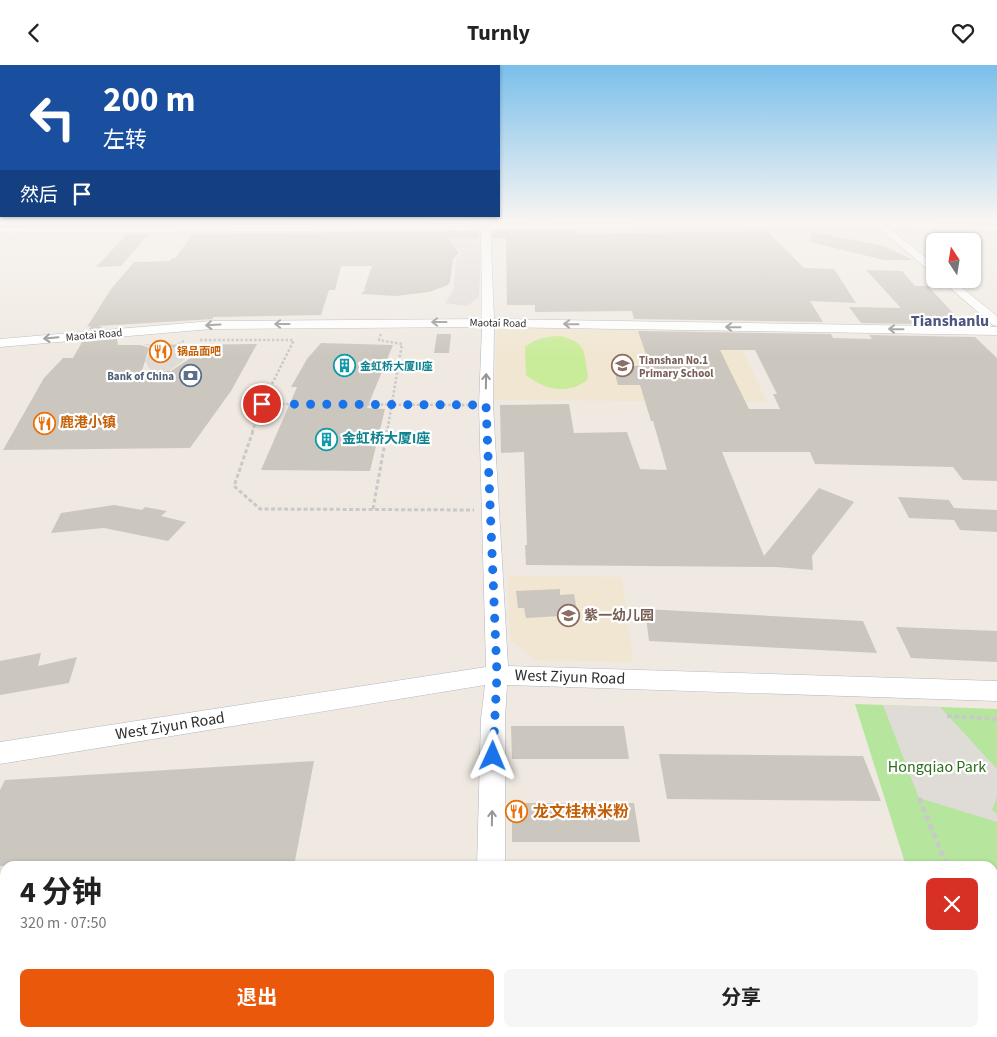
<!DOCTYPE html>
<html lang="zh">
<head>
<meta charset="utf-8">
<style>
	:root { --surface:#fff; --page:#f6f6f6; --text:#222; --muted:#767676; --accent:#ea580c }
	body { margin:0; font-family:"Source Sans 3","Noto Sans SC",sans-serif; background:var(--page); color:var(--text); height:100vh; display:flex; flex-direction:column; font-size:19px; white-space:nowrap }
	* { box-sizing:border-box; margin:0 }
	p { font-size:16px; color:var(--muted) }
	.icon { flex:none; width:28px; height:28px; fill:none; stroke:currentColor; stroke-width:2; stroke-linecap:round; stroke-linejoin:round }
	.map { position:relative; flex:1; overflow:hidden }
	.details { position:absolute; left:0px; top:796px; width:998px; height:176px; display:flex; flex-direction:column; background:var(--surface); border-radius:15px 15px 0 0; box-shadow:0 1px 4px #0004 }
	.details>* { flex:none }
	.hud { position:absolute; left:0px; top:0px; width:500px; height:152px; box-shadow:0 1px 4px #0004; background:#1a4fa0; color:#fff; overflow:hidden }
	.needle { width:32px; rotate:348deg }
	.tools { position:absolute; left:926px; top:168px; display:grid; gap:10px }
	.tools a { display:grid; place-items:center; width:55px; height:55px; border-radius:8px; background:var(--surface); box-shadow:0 1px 4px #0004; font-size:25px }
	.pin { position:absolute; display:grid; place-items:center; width:42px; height:42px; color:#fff; margin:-21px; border:2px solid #fff; border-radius:50%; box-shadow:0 1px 5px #0007 }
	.me { position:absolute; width:55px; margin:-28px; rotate:1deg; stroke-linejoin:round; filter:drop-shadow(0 0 4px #0008) }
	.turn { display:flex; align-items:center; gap:18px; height:105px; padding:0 20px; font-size:22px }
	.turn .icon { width:65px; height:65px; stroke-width:2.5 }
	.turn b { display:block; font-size:35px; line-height:42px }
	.then { display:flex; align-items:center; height:48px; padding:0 20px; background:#0003; gap:10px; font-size:19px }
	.round { display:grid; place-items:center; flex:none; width:52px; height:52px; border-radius:8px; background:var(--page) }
	.overview { display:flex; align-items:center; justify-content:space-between; height:85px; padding:0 20px }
	h1 { font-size:30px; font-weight:700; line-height:38px }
	.action { display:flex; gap:10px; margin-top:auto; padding:10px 20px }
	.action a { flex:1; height:58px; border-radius:8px; background:var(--accent); color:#fff; font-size:20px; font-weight:700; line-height:58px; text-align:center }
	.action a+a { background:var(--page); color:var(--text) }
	header { display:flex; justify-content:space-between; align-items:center; height:65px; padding:0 20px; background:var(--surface); font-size:22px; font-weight:700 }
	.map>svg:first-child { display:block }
	.education { fill:#f0e6d1 }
	.green { fill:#b6e59e }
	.pitch { fill:#c9ec9a }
	.plaza { fill:#dfdcd8 }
	.building { fill:#cbc7bf; fill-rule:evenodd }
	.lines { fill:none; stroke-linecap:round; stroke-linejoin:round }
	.tertiary-casing { stroke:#b4b7c1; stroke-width:1 }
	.secondary-casing { stroke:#b4b7c1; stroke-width:1 }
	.path-far4 { stroke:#c9c9c9; stroke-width:2; stroke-dasharray:2 1; stroke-linecap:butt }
	.path-far3 { stroke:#c9c9c9; stroke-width:2.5; stroke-dasharray:2.5 2; stroke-linecap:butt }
	.path-far2 { stroke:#c9c9c9; stroke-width:3; stroke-dasharray:4 2.5; stroke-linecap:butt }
	.path-far1 { stroke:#c9c9c9; stroke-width:4; stroke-dasharray:4.5 3; stroke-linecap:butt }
	.path { stroke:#c9c9c9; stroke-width:5; stroke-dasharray:5.5 4; stroke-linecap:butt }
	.tertiary { fill:#fff; fill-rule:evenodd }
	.secondary { fill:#fff; fill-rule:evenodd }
	.oneway { stroke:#969696 }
	.route { stroke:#1a73e8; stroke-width:9; stroke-dasharray:0 16.2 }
	.labels { text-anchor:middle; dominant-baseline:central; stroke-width:4.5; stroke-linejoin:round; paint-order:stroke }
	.far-street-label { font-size:11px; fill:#2e2e2e; stroke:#fff }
	.far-food-label { font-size:11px; font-weight:bold; fill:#c56008; stroke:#fff; text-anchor:start }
	.far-education-label { font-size:11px; font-weight:bold; fill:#785e54; stroke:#fff; text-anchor:start }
	.far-culture-label { font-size:11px; font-weight:bold; fill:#0d838f; stroke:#fff; text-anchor:start }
	.far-service-label { font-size:11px; font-weight:bold; fill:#4e5e75; stroke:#fff; text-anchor:end }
	.food-label { font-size:14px; font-weight:bold; fill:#c56008; stroke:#fff; text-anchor:start }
	.culture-label { font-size:14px; font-weight:bold; fill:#0d838f; stroke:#fff; text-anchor:start }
	.education-label { font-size:14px; font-weight:bold; fill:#785e54; stroke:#fff; text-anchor:start }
	.far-district-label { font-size:16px; font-weight:bold; fill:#4d5680; stroke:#fff }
	.near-street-label { font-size:16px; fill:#2e2e2e; stroke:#fff }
	.near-park-label { font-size:16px; fill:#2c6e1b; stroke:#fff }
	.near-food-label { font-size:16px; font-weight:bold; fill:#c56008; stroke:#fff; text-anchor:start }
</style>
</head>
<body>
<header><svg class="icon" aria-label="back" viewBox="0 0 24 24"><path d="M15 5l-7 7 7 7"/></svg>Turnly<svg class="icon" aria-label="heart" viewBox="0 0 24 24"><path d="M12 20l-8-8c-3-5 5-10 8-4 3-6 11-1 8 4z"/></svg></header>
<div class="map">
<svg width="997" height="972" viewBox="0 0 997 972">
	<rect width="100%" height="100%" fill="#efe9e1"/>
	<path class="education" d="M497,262L733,266L767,337L494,335Z
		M508,511L622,512L633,597L536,595L510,575Z"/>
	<path class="green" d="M855,639L997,644V875L993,874L992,801H906Z"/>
	<path class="pitch" d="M561,271C588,279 583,286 588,310L587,315C568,330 544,325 526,310L525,282C537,272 547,272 561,271Z"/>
	<path class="plaza" d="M448,172H471L481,177L479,232L467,241L445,238L454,224L456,193L462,189L459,184H449Z
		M143,279H184L176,285L185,290L183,296L169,306L150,305L145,296L152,283Z
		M883,640L940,642L997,704V732L992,745L997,749V757L919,733Z"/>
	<path class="building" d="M203,156H479L200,159Z
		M479,166V173H448L459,188L453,194L450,216L448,220L429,227L396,231L361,229L366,224H364L372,201H341L335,225H329L321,250L213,252V254L98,261L103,263L89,264L91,261L87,262L111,224L134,197L170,196L172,193H175L193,169Z
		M492,166H577L578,169L767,166L804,203L834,204L856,238L810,236L823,257L634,254L632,246L535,247V240H507L506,173H493Z
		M812,167L884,181L913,195H884L810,177Z
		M127,169H149L121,201L96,202Z
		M866,205L902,206L915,221H928L964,260L861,258L849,242L901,243Z
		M638,266L831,269L833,273L872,274L869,270L975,272L997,293V416L963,415L953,402L815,399L810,387H722L764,491L819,423L854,437L812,491L813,505L776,502L526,500L525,480H527L524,387L501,388L500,340L569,339L574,368L627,367L640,404L667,405L653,356H651L640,320H618L613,301H650ZM720,285H755L777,329H773L780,344H749Z
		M437,269H451L449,288H434Z
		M117,274L118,280H141L149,283L141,309L144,306H171L192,292L169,280L257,279L231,326L190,383L3,385L44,313L63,293H73L82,277Z
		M321,278L393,280L367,343L385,344L370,406L261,405L297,322H291L307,294Z
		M898,432L949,435L954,443L997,445V467L960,465L954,455L909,453Z
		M114,440L142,445L145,442L167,446L161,451L186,457L168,476L104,463L51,468L61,448Z
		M560,524V530L574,529L578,550L526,553L524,543H518L516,526Z
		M645,544L863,556L877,588L649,576Z
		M896,562L997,566V597L911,593Z
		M41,588L38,601L77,592L69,618L0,630V596Z
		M511,661H624L629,694H512Z
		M659,689L863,691L881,736L667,734Z
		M314,696L294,801H0V725L5,715Z
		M512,738H634L640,777H512Z"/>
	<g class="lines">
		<defs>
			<path id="tertiary" d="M481,156H490L494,254L997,262V270L494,262L493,340L508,601L997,616V636L507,620L505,654V801H477L481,654L485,620L0,699V677L486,602L479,340L482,262L211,264L0,282V274L211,256L482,254Z
				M871,156H880L935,200V208L931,207Z
				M940,214H951L997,251V261L993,260Z
				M473,968H505V972H473Z"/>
			<path id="secondary" d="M853,156L997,160V166L853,162L0,168V162Z"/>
		</defs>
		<use href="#tertiary" class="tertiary-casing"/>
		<use href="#secondary" class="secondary-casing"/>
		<path class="path-far4" d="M428,176H441"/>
		<path class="path-far3" d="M381,269L379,275L402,279L387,367
			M200,275H294
			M178,279L184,276
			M441,280V276L446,277L445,269
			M151,310L154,305
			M156,310L160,305
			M262,339L294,275
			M252,367L262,339L472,340"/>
		<path class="path-far2" d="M253,366L234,421L260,444L474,445
			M373,444L387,366"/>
		<path class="path-far1" d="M947,651L997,654"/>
		<path class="path" d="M919,733L947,801
			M992,843L997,844"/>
		<use href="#tertiary" class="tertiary"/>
		<use href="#secondary" class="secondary"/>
	</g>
	<defs><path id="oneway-shaft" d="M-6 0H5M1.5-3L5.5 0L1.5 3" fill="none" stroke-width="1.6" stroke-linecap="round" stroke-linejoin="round" transform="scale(1.25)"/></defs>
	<g class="oneway">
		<use href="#oneway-shaft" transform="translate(439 257) rotate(180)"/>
		<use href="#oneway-shaft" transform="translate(282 259) rotate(180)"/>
		<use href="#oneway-shaft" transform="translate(571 259) rotate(-179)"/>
		<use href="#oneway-shaft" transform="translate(213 260) rotate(177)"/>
		<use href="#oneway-shaft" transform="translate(733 262) rotate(-179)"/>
		<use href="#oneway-shaft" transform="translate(896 264) rotate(-179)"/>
		<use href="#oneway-shaft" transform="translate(51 273) rotate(175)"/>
		<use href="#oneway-shaft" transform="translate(486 316) rotate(-89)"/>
		<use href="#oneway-shaft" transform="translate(492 753) rotate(-89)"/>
	</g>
	<linearGradient id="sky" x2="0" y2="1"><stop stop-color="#7abfeb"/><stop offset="0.53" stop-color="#f8f5f2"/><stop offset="1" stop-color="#f8f5f2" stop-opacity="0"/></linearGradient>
	<rect width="997" height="292" fill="url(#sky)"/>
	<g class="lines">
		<path class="route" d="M262,339L486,340L497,610L493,691"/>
	</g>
	<defs>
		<symbol id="restaurant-ring" viewBox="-11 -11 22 22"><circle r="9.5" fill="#fff" stroke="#e8710a" stroke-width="1.5"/><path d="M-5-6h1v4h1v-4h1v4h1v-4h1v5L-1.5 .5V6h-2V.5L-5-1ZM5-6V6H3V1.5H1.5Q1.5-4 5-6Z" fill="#e8710a"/></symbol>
		<symbol id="building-ring" viewBox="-11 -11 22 22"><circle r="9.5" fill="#fff" stroke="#0f9aa8" stroke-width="1.5"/><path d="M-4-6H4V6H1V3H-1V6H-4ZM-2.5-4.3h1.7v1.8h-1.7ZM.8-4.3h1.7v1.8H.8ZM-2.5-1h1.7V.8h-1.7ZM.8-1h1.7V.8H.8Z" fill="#0f9aa8"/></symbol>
		<symbol id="school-ring" viewBox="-11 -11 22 22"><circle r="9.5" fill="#fff" stroke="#8d6e63" stroke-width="1.5"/><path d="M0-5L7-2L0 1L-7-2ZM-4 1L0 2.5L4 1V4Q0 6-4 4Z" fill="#8d6e63"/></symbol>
		<symbol id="bank-ring" viewBox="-11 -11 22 22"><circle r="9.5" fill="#fff" stroke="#5c6f8a" stroke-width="1.5"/><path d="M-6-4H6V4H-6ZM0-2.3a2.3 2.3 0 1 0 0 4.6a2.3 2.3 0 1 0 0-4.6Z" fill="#5c6f8a"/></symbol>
	</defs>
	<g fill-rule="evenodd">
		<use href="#restaurant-ring" x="148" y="274" width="25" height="25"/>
		<use href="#building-ring" x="332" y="288" width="25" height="25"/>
		<use href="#school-ring" x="610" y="288" width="25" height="25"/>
		<use href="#bank-ring" x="178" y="298" width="25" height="25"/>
		<use href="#restaurant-ring" x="32" y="346" width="25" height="25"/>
		<use href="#building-ring" x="314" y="362" width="25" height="25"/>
		<use href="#school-ring" x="556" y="538" width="25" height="25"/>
		<use href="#restaurant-ring" x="504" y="734" width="25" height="25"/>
	</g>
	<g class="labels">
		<g class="far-street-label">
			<text transform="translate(498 258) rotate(1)">Maotai Road</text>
			<text transform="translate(94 270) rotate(-5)">Maotai Road</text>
		</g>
		<g class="far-food-label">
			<text x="177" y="286">锅品面吧</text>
		</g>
		<g class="far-education-label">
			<text x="639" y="295">Tianshan No.1<tspan x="639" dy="13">Primary School</tspan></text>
		</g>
		<g class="far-culture-label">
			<text x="360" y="301">金虹桥大厦II座</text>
		</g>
		<g class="far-service-label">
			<text x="174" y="311">Bank of China</text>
		</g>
		<g class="food-label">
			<text x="60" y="358">鹿港小镇</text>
		</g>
		<g class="culture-label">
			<text x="342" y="374">金虹桥大厦I座</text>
		</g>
		<g class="education-label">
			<text x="584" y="551">紫一幼儿园</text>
		</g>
		<g class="far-district-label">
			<text x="950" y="256">Tianshanlu</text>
		</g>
		<g class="near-street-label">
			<text transform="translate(570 612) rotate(2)">West Ziyun Road</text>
			<text transform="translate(170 661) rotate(-9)">West Ziyun Road</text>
		</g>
		<g class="near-park-label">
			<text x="937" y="702">Hongqiao Park</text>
		</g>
		<g class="near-food-label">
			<text x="533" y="747">龙文桂林米粉</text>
		</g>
	</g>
</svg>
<div class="tools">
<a><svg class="needle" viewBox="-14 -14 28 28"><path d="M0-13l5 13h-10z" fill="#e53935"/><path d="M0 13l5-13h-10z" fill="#767676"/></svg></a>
</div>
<div class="pin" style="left:262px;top:339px;background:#d93025"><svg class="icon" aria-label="arrive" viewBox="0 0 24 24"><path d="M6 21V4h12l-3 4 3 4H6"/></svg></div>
<svg class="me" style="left:493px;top:691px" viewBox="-20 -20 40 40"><path d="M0-17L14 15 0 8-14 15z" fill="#1a73e8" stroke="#fff" stroke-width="4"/></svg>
<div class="hud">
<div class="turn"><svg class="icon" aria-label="left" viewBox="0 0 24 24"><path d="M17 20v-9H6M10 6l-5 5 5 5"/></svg><div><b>200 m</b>左转</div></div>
<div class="then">然后<svg class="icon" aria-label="arrive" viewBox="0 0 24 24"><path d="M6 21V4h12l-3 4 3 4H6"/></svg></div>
</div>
<section class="details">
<div class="overview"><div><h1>4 分钟</h1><p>320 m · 07:50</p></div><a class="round" style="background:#d93025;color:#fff"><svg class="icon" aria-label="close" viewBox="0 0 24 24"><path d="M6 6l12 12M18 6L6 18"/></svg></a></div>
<div class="action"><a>退出</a><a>分享</a></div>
</section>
</div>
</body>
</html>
